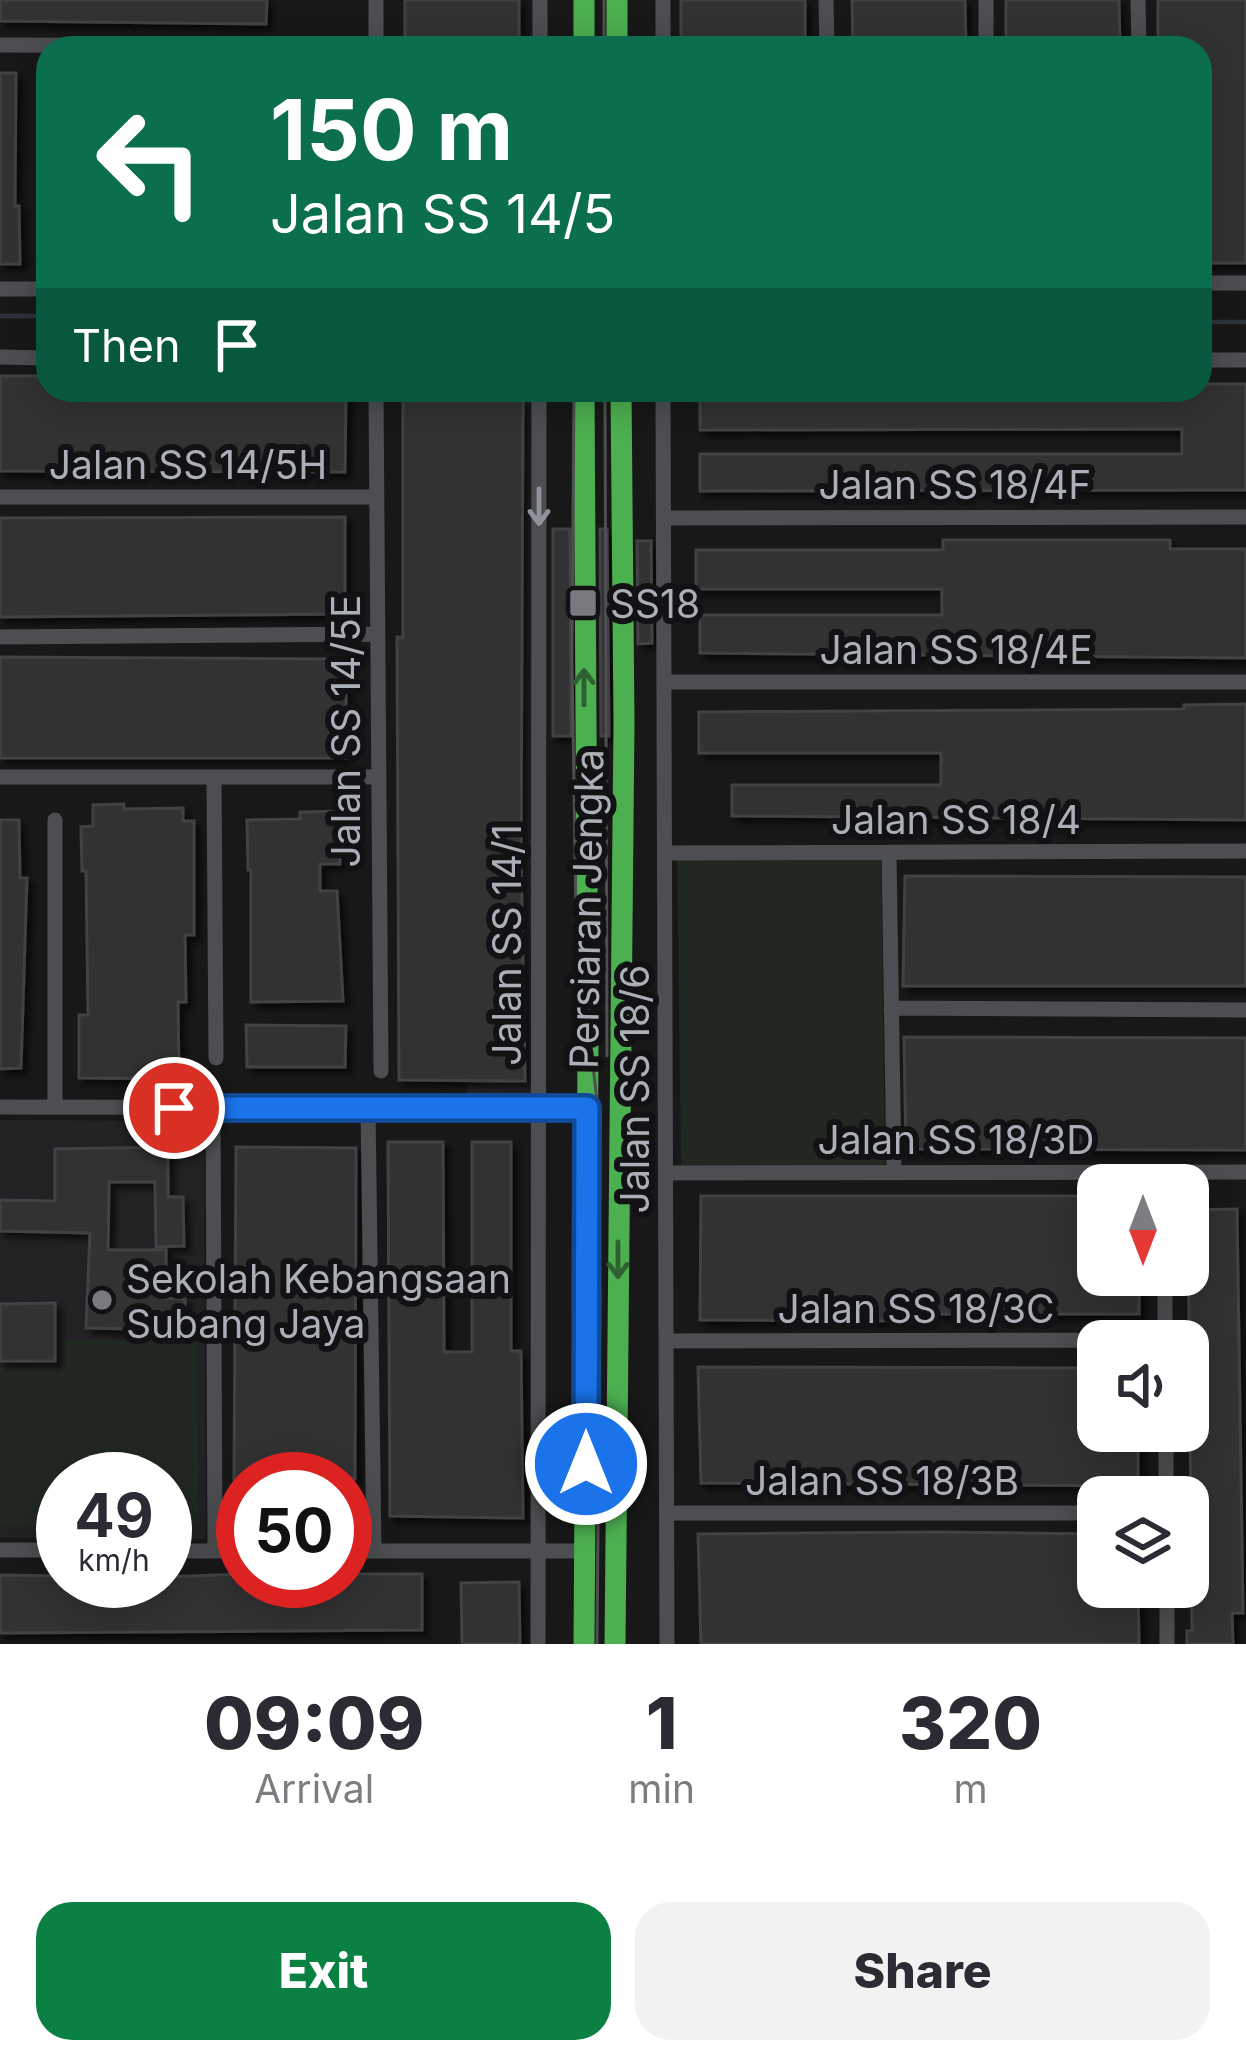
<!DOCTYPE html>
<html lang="en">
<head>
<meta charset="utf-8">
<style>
	:root { --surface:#fff; --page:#f2f2f3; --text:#2b2b33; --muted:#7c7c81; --accent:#0b8043 }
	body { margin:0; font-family:Inter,sans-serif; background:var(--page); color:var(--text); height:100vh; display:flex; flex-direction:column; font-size:45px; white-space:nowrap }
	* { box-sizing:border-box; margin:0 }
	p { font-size:39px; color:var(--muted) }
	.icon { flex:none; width:66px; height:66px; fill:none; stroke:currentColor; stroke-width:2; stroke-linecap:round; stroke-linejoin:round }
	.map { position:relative; height:1644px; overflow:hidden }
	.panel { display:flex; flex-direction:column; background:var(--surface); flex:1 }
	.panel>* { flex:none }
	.hud { position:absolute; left:36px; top:36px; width:1176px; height:366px; border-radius:36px; box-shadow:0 6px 30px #0003; background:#0b6e4f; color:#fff; overflow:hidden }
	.needle { width:78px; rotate:180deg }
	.controls { position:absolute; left:1077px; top:1164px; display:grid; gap:24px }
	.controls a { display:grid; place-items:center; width:132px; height:132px; border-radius:24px; background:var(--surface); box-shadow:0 6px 30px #0003; font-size:60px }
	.speed { position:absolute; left:36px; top:1452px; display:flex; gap:24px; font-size:60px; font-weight:700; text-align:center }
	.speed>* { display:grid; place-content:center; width:156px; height:156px; border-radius:50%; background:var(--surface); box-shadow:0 6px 30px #0003; line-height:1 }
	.speed small { font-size:30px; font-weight:400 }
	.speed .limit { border:18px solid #d22; background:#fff; color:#111 }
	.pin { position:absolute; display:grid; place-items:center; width:102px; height:102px; color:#fff; margin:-51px; border:6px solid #fff; border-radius:50%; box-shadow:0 3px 12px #0007 }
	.me { position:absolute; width:132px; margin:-66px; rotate:0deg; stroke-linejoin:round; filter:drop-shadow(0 0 9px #0008) }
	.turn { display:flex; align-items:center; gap:42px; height:252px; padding:0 36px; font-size:54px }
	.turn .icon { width:156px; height:156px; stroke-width:2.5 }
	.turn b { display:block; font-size:84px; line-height:102px }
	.then { display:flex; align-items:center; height:114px; padding:0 36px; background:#0003; gap:24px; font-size:45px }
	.eta { display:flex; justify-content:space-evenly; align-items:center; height:204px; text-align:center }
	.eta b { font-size:72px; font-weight:800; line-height:84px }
	.action { display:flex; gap:24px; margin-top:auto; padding:24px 36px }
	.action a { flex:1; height:138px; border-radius:36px; background:var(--accent); color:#fff; font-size:48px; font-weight:800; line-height:138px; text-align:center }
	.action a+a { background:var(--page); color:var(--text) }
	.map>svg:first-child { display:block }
	.built { fill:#222224 }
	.green { fill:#212721 }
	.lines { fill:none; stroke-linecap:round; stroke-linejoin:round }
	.stream { stroke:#2d3339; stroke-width:4.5 }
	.building { fill:#313132; stroke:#414244; stroke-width:3; filter:url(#shadow) }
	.street { stroke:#4d4e51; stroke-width:15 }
	.fast { stroke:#4caf50; stroke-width:21 }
	.tram { stroke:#4e4f51; stroke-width:3 }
	.oneway { stroke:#8f9298 }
	.oneway2 { stroke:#2f6032 }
	.route-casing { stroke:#114b97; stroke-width:30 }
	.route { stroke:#1a73e8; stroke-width:21 }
	.poi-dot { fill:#787a7f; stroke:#121214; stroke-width:4.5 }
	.labels { text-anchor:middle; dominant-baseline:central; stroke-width:12; stroke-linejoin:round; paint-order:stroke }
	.street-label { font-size:39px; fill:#abafb7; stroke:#121214 }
	.poi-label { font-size:39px; fill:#abafb7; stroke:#121214; text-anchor:start }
</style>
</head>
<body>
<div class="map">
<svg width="1246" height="1644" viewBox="0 0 1246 1644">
	<defs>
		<filter id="shadow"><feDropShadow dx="5.5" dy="5.5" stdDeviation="3" flood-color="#0009"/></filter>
	</defs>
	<rect width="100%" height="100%" fill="#181818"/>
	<path class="built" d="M462,390H536V1100H467Z
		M0,1120L204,1121L206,1539H165V1479H63V1538H0Z"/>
	<path class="green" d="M881,857L885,1165L681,1168L677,859Z
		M197,1338L199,1524L165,1525V1479H63V1526H0V1368L62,1367V1339Z"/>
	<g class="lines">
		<path class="stream" d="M0,316H48
			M1200,322H1246"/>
	</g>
	<path class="building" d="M0,0H267L266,24L0,21Z
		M405,0H519V48H405Z
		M681,0H805V48H681Z
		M852,0H965L966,48H853Z
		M1006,0H1119L1120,48H1006Z
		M1158,0H1246V263H1200V48H1158Z
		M0,73H16L15,206H19L20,264H0Z
		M0,376H48V390H346L345,472L0,471Z
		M1200,384H1246V490L700,491V454H1182V429L700,430V390H1200Z
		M403,391H452V400H523L521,853L525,1081L399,1080L397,637H403Z
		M345,517V614L0,617V518Z
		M553,529H570L571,736H553Z
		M600,529H607L609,736H601Z
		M943,540H1170V549H1246V658L700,653V615H942V589H696V550H943Z
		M637,541H651L652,643L638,644Z
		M0,657L346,659V758H0Z
		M1246,704V820L732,816V785H941V753H699V712L1184,709V705Z
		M124,804V809L183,808V821H194V935H185L186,1002H178L179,1079L79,1078V1015H88L86,871H82L81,827L93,826V805Z
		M352,811V842H340V864H320V891H337L343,1001L251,1002V870H248L247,820L300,819V812Z
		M0,820H19L20,878H27L21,1068L0,1069Z
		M905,876L1246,877V986H903Z
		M246,1025L346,1026L345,1067H247Z
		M904,1037L1246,1038V1150L906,1149Z
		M388,1142H443L444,1352H472V1142H511V1351H521L523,1518L390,1516Z
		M168,1147V1197H183L184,1246L156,1247L155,1182H109L108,1250H166V1298L185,1299L184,1330L86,1328L90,1233L0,1231V1200L55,1201V1149Z
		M236,1147L356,1148L355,1479H234Z
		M701,1196H1098V1275H1139V1314H929V1321L700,1320Z
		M1237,1209L1243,1613H1232L1233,1644H1187V1631H1192L1188,1210Z
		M55,1303V1361H0V1304Z
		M698,1367L1098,1368V1439H1138V1486L701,1483Z
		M937,1532L1098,1534V1587H1138L1139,1644H701L698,1534Z
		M243,1574V1581H345V1574H422V1630L0,1633V1575L63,1576V1581H165V1577Z
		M519,1582L520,1644H462L461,1583Z"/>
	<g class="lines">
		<path class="street" d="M376,0V48
			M826,0L827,48
			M986,0V48
			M1138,0L1139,48
			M0,45L376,46
			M540,48V0
			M663,48V0
			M1200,283H1246
			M0,289H48
			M0,357L48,358
			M1200,360H1246
			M376,390L381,1071
			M663,390L667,1644
			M0,497H377
			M664,518L1246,517
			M0,637L378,634
			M665,682H1246
			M0,777H379
			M214,777L216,1058
			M55,820V1107
			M889,852L894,1172
			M667,853L1246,851
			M891,1008L1246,1010
			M0,1107L587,1108
			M213,1108L215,1551
			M368,1108L374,1551
			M667,1173L1246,1172
			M1165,1275V1341
			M667,1341L1165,1340
			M1166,1431V1497
			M667,1513H1098
			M0,1550H63
			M165,1551H243
			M345,1551H585
			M1167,1587V1644
			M538,1644L539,390"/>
		<path class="fast" d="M584,0V48
			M617,0V48
			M584,390L588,1055L584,1644
			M615,1644L624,723L621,390"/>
		<path class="tram" d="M604,48V0
			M574,390L572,659L576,916L597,1101L600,1296L597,1644
			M605,390L607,1056"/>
	</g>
	<defs><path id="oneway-shaft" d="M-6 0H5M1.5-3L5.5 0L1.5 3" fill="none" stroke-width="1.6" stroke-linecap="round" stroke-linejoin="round" transform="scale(3)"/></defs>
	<use class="oneway" href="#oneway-shaft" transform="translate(539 507) rotate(90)"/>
	<g class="oneway2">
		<use href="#oneway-shaft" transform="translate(584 687) rotate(-90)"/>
		<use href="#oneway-shaft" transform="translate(618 1260) rotate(90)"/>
	</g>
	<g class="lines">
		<defs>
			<path id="route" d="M174,1108H587L586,1464"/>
		</defs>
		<use href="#route" class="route-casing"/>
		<use href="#route" class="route"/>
	</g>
	<g class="poi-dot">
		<rect x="568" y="588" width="30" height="30" rx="6"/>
		<circle cx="102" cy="1300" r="12"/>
	</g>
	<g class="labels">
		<g class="street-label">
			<text x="188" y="464">Jalan SS 14/5H</text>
			<text x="955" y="484">Jalan SS 18/4F</text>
			<text x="956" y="649">Jalan SS 18/4E</text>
			<text transform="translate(345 731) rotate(-90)">Jalan SS 14/5E</text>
			<text x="956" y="819">Jalan SS 18/4</text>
			<text transform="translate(586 909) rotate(-89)">Persiaran Jengka</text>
			<text transform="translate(506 945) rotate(-90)">Jalan SS 14/1</text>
			<text transform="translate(634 1089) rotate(-90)">Jalan SS 18/6</text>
			<text x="956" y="1139">Jalan SS 18/3D</text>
			<text x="916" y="1308">Jalan SS 18/3C</text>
			<text x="882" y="1480">Jalan SS 18/3B</text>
		</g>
		<g class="poi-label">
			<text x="610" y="603">SS18</text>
			<text x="126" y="1278">Sekolah Kebangsaan<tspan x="126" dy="45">Subang Jaya</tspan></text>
		</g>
	</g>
</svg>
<div class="controls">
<a><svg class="needle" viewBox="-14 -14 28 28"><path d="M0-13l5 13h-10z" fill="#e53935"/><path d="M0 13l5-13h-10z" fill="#7c7c81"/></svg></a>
<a><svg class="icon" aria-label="sound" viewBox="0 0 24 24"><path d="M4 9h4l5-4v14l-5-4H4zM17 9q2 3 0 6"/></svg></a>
<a><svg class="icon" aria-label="layers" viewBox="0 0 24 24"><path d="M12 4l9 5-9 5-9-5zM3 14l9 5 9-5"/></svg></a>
</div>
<div class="speed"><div>49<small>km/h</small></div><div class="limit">50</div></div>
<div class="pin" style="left:174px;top:1108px;background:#d93025"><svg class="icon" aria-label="arrive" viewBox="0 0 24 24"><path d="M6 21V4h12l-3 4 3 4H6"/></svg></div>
<svg class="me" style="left:586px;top:1464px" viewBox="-20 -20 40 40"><circle r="17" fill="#1a73e8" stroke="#fff" stroke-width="3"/><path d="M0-11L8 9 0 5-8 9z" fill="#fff"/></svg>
<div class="hud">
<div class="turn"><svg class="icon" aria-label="left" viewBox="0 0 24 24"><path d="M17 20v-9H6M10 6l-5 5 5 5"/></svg><div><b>150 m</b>Jalan SS 14/5</div></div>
<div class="then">Then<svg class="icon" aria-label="arrive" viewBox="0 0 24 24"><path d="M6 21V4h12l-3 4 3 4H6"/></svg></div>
</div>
</div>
<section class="panel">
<div class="eta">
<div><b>09:09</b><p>Arrival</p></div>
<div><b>1</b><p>min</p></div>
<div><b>320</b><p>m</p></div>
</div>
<div class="action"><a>Exit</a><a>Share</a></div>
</section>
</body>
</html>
